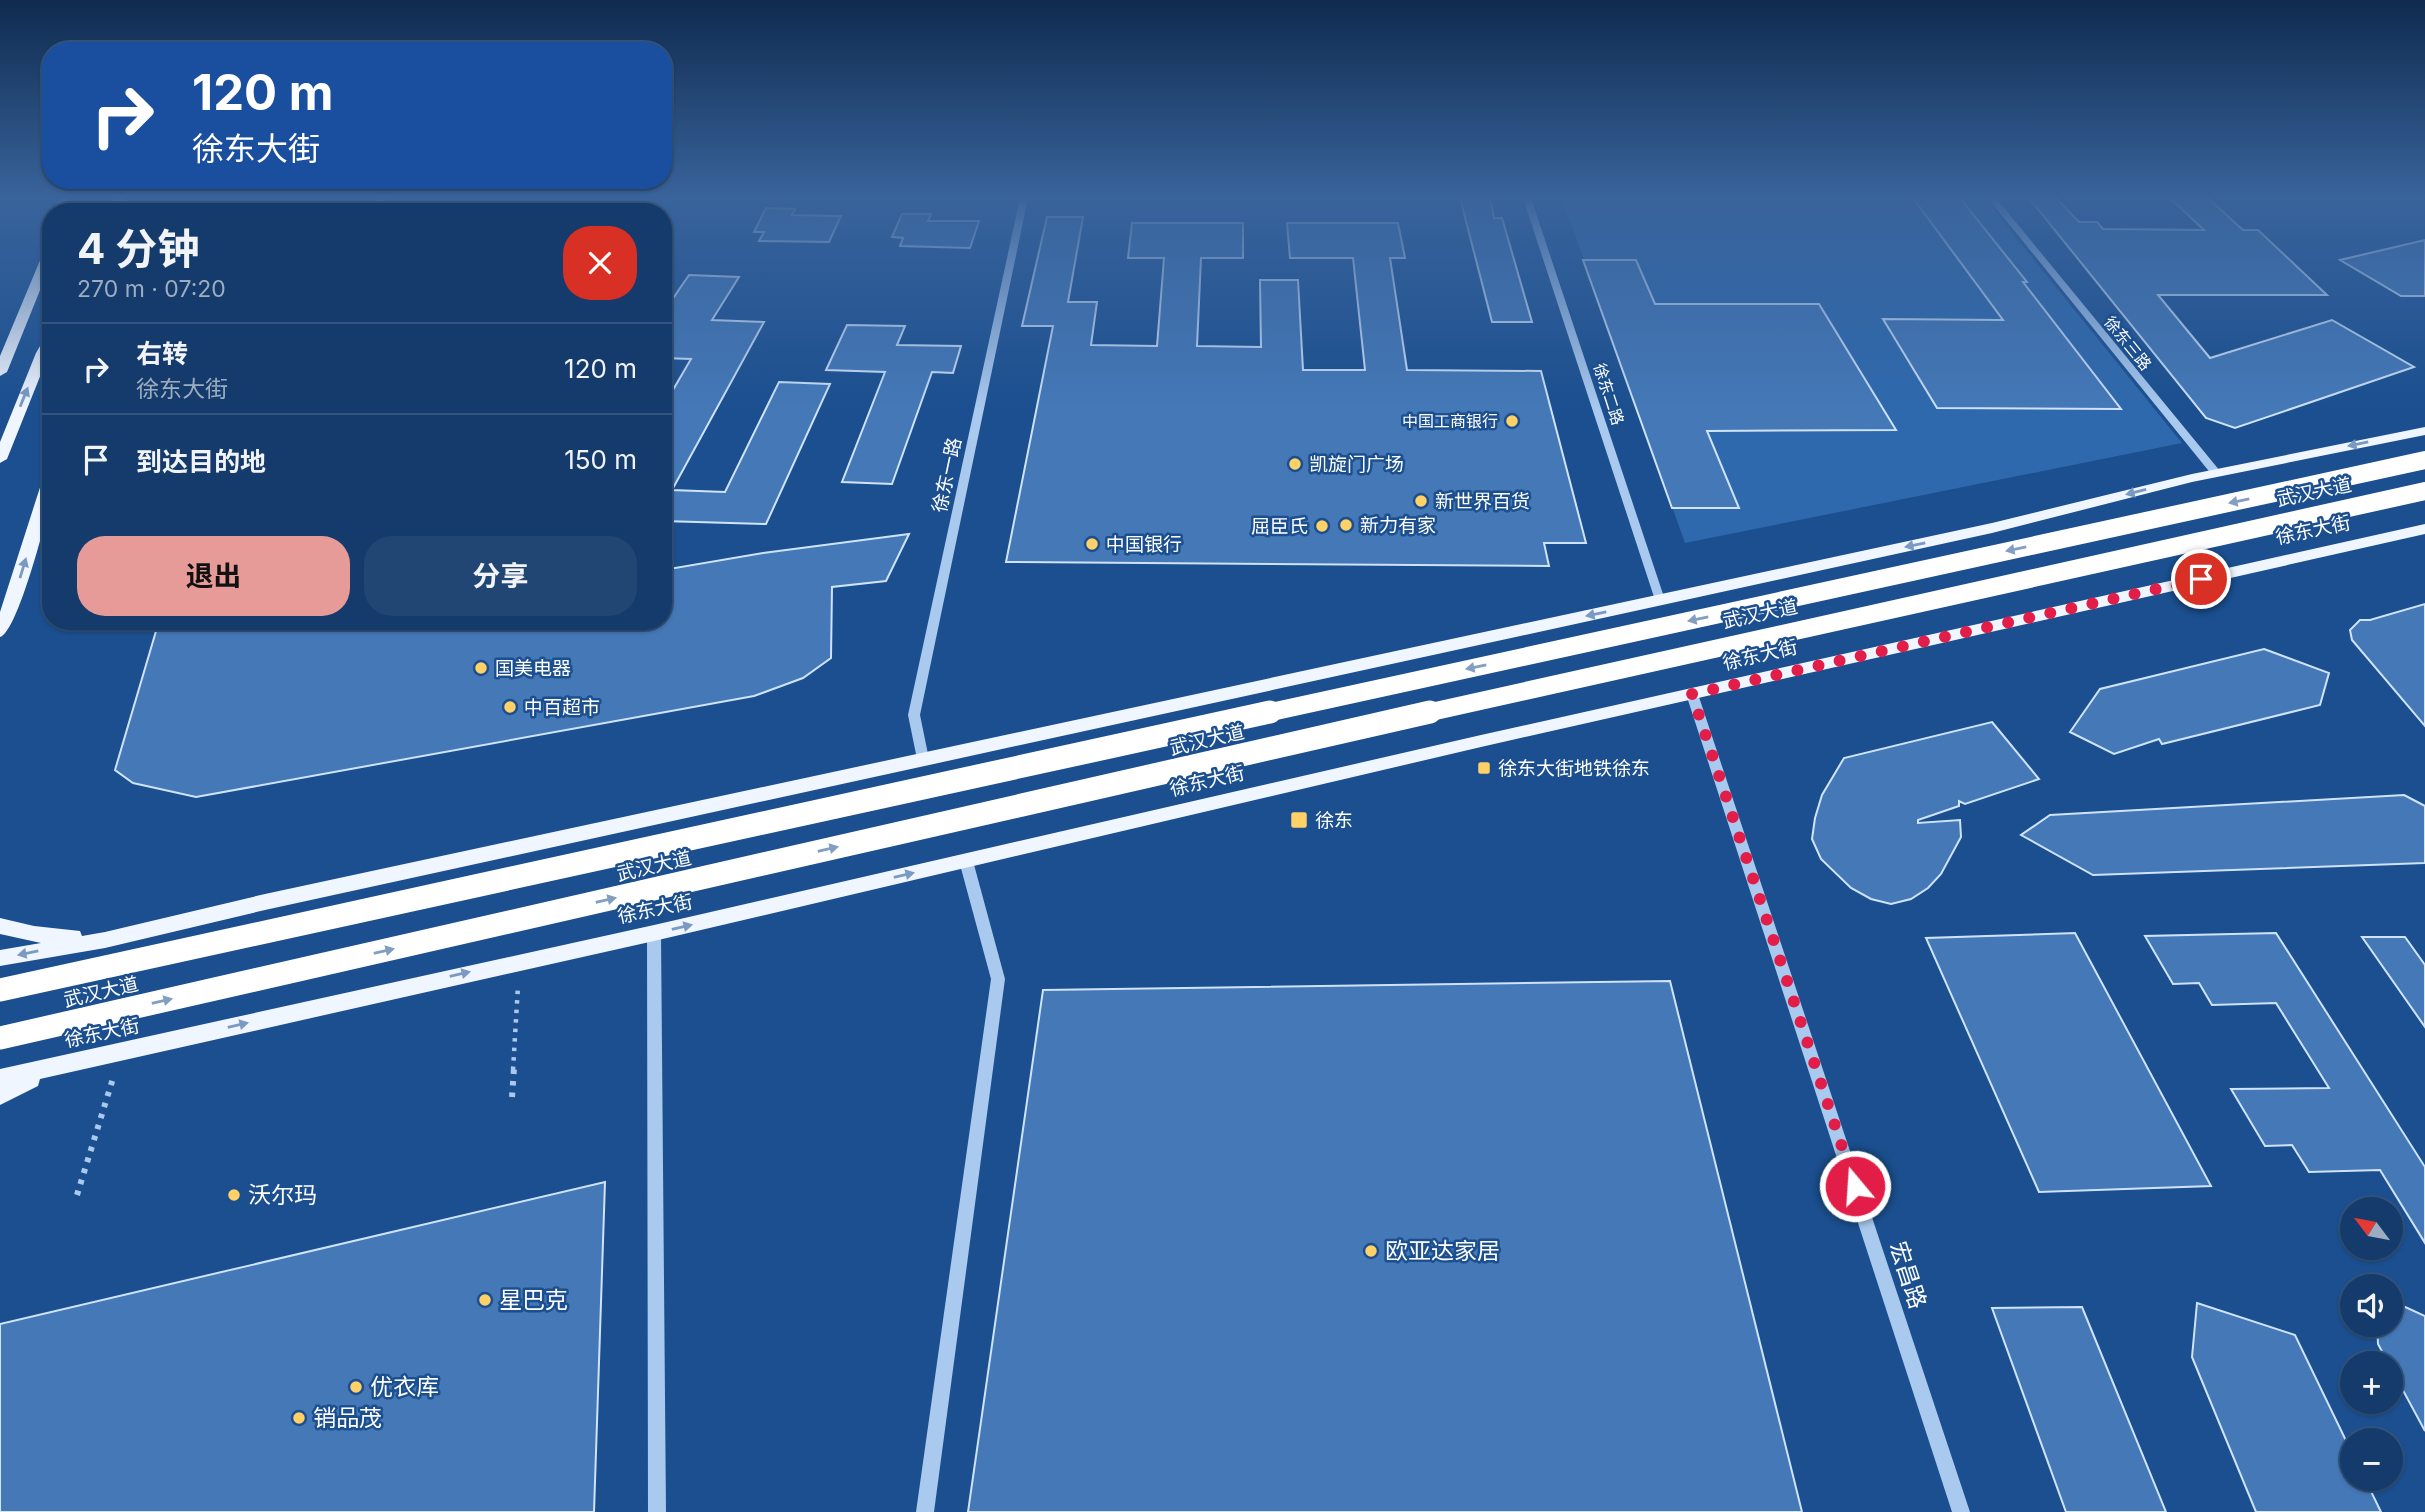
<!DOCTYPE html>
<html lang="zh">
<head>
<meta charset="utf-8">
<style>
	:root { --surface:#143b6b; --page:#214673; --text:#f1f3f6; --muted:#9dadc1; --line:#33557e; --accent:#e69b98 }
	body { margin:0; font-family:Inter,"Noto Sans SC",sans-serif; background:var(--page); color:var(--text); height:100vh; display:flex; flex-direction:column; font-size:26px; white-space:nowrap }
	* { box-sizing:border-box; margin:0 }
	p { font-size:23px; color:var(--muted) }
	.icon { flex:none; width:38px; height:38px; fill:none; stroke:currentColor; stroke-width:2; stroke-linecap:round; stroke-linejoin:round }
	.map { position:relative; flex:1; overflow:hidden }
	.sheet { position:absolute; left:42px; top:203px; width:630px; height:427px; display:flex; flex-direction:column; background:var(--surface); border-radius:28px; box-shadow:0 2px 5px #0004,0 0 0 2px var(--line) }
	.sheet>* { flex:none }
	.banner { position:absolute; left:42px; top:42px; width:630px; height:147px; border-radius:28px; box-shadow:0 2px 5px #0004,0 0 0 2px var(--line); background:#1a4fa0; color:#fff; overflow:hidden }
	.needle { width:46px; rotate:302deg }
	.controls { position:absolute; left:2340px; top:1197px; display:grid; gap:14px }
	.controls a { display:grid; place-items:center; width:63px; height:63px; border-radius:50%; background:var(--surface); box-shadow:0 2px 5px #0004,0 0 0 2px var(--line); font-size:35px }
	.pin { position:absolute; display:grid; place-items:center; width:60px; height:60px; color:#fff; margin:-30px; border:4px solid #fff; border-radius:50%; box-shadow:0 2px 7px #0007 }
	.me { position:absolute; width:77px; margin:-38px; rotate:342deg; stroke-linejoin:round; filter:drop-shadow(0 0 5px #0008) }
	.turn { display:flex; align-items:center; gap:24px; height:147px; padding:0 35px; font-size:32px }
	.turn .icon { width:91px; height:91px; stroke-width:2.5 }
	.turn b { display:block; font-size:49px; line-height:60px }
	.round { display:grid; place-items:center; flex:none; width:74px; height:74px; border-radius:28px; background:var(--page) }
	.head { display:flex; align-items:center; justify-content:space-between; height:119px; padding:0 35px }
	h1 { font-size:42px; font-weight:700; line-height:52px }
	.action { display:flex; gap:14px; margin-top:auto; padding:14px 35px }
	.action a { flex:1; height:80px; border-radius:28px; background:var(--accent); color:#111; font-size:28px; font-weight:700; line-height:80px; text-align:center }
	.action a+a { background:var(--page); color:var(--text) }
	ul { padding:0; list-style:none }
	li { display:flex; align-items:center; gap:21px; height:91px; padding:0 35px; border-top:2px solid var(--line) }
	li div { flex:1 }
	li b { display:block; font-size:26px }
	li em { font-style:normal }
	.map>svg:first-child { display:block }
	.green { fill:#2e69ad }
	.building { fill:#4478b7; stroke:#cfe3fa; stroke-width:2 }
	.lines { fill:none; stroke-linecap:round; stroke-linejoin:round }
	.path-far1 { stroke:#a9c9ee; stroke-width:4.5; stroke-dasharray:3.5 6; stroke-linecap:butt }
	.path { stroke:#a9c9ee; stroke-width:6; stroke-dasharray:4.5 7; stroke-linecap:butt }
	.minor { fill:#a9c9ee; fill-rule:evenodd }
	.major { fill:#f0f6ff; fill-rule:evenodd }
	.highway-bridge-far1 { stroke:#fff; stroke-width:18 }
	.highway-bridge { stroke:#fff; stroke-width:23 }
	.oneway { fill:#7b9ac1 }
	.oneway2 { fill:#829ec1 }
	.route { stroke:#e11d48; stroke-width:12; stroke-dasharray:0 21.6 }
	.poi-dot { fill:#ffd166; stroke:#1b4f8f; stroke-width:2.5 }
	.labels { text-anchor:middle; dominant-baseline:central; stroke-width:5; stroke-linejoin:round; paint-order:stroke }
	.far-street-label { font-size:16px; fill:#fff; stroke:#1b4f8f }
	.far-poi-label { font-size:16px; fill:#fff; stroke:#1b4f8f; text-anchor:end }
	.poi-label { font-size:19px; fill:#fff; stroke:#1b4f8f; text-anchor:start }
	.street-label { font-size:19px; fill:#fff; stroke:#1b4f8f }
	.near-poi-label { font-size:23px; fill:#fff; stroke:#1b4f8f; text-anchor:start }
	.near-street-label { font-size:23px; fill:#fff; stroke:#1b4f8f }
</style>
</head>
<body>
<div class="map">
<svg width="2425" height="1512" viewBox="0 0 2425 1512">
	<rect width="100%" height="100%" fill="#1b4f8f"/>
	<path class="green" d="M1562,198H1984L2182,443L1685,543Z"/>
	<path class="building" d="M1460,198H1490L1494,218H1502L1532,322H1492Z
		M1913,198H1960L2027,282H2023L2121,409L1937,408L1883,319L2003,320Z
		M2029,198H2056L2079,222H2097L2103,229L2204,230L2171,199H2209L2243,230H2258L2327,295H2158L2210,358L2332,320L2414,367L2235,428L2206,418Z
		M766,208L795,209L792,215L841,216L829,242L759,241L764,232H754Z
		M902,214H931L928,221H979L970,248L900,246L903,238L892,237Z
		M1047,217H1083L1068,302H1097L1091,345L1157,346L1164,258H1128L1132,223H1243V258H1201L1197,346L1261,347L1260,280H1298L1303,370H1365L1353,258H1290L1287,223H1398L1405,258H1390L1407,370L1541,371L1586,543H1544L1549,566L1006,562L1053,326H1022Z
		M2425,240V296H2401L2340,260Z
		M1583,260H1636L1655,304H1819L1896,430L1707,431L1739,508H1672Z
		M689,275L739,277L712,320L764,322L672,490L725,492L779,382L830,384L766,524L663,521V407L691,359L663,358V313Z
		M847,325L905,326L897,345L961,346L953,373L932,372L892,484L842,482L885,372L826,370Z
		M909,534L886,581L832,587L831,658L803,678L754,696L196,797L133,783L115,770L159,621H663V570L763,553Z
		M2425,604V726L2352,640L2350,630L2360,620H2370Z
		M2264,649L2329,673L2320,705L2162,744L2159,739L2114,754L2070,732L2100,689Z
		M1992,722L2039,779L1965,804L1959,801V806L1918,820V823L1960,820L1961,837L1941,874L1928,888L1911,899L1891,904L1871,899L1851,888L1821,859L1812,839L1815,818L1822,795L1844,758Z
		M2404,795L2425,806V863L2093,875L2021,835L2050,815Z
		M2075,933L2211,1186L2039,1192L1926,938Z
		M2276,933L2425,1167V1243L2380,1170L2309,1172L2292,1145L2265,1146L2231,1089L2329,1088L2276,1003L2212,1005L2199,983L2173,984L2145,936Z
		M2362,937H2405L2425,965V1027Z
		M1670,981L1802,1512H968L1043,990Z
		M605,1182L594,1512H0V1324Z
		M2390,1300L2425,1316V1431L2378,1344L2377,1325H2390Z
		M2197,1303L2295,1335L2352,1453V1479H2365L2381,1512H2256L2192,1357Z
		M2082,1307L2166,1512H2066L1992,1308Z"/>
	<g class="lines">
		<path class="path-far1" d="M513,1070L518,986"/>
		<path class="path" d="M512,1097L514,1068
			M77,1195L114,1075"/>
		<path class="minor" d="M379,198H387L381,212H373Z
			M1020,198H1028L920,715L929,759L923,764L917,759L908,715Z
			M1523,198H1531L1665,600L1664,603H1656L1655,600Z
			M1988,198H1996L2220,471V475H2212Z
			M1692,690L1698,694L1970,1512H1952L1686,694Z
			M966,856L971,857L973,861L1005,979L934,1512H916L991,979L959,861L961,857Z
			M654,927L659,929L661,933L666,1512H648L647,933L649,929Z"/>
		<path class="major" d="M58,198H69L66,212H55Z
			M113,198H124L120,212H109Z
			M51,255V263L7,372L0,376V356L41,258Z
			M51,333V349L7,459L0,463V442L36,353L47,334Z
			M2425,427V435L2192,482L1992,533L265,910L105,948L0,966V950L41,943L0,934V918L34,926L80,931L82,936L105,932L265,894L1992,523L2192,474Z
			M51,471C51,481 52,493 50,503C45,524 17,633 0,637V612L44,475Z
			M2425,524V534L1481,747L654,941L40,1079L38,1086L0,1105V1069L654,925L1481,735Z"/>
		<path class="highway-bridge-far1" d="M1262,714L2425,460
			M1422,714L2425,491"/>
		<path class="highway-bridge" d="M0,990L1270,712
			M0,1038L1430,712"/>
	</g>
	<defs><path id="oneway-solid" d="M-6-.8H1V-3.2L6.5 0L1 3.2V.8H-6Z" transform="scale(1.75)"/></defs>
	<g class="oneway">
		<use href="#oneway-solid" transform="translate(24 397) rotate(-68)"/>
		<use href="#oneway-solid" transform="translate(2358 444) rotate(168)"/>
		<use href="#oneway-solid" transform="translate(2136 492) rotate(166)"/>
		<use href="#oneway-solid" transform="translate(1915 545) rotate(168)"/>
		<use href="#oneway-solid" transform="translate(23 568) rotate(-73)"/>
		<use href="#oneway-solid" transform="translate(1596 614) rotate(168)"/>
		<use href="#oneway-solid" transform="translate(904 875) rotate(-13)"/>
		<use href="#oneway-solid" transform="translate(682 927) rotate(-13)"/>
		<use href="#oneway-solid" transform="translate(28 953) rotate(169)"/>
		<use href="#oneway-solid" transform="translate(460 974) rotate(-13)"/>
		<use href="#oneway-solid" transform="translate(238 1025) rotate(-13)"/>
	</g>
	<g class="oneway2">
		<use href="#oneway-solid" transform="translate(2239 501) rotate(168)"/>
		<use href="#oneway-solid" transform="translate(2016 549) rotate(168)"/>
		<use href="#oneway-solid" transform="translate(1698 619) rotate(168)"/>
		<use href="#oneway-solid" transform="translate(1476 667) rotate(168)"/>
		<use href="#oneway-solid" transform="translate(828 849) rotate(-13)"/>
		<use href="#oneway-solid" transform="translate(606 900) rotate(-13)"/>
		<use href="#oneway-solid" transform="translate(384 951) rotate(-13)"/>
		<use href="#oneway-solid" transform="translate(162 1001) rotate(-13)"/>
	</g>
	<linearGradient id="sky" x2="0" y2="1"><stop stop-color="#0f2b4f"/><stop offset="0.48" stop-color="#39639b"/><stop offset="1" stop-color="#39639b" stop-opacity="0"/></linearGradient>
	<rect width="2425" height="410" fill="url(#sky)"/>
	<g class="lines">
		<path class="route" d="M1855,1186L1692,694L2201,579"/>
	</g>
	<g class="poi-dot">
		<circle cx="1512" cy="421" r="7"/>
		<circle cx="1295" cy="464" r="7"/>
		<circle cx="1421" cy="501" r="7"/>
		<circle cx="1346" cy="525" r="7"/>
		<circle cx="1322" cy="526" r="7"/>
		<circle cx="1092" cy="544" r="7"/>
		<circle cx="481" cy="668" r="7"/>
		<circle cx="510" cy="707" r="7"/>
		<rect x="1477" y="761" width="14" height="14" rx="3.5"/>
		<rect x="1290" y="811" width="18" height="18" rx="3.5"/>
		<circle cx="234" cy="1195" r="7"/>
		<circle cx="1371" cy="1251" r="7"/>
		<circle cx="485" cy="1300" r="7"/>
		<circle cx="356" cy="1387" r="7"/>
		<circle cx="299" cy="1418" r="7"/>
	</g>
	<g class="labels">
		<g class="far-street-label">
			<text transform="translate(2128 343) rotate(51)">徐东三路</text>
			<text transform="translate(1609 394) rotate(72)">徐东二路</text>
		</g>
		<g class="far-poi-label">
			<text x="1498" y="421">中国工商银行</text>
		</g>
		<g class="poi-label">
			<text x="1309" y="464">凯旋门广场</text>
			<text x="1435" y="501">新世界百货</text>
			<text x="1360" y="525">新力有家</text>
			<text x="1308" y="526" text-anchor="end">屈臣氏</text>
			<text x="1106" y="544">中国银行</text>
			<text x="495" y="668">国美电器</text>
			<text x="524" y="707">中百超市</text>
			<text x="1498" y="768">徐东大街地铁徐东</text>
			<text x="1315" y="820">徐东</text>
		</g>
		<g class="street-label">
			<text transform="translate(947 475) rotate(-78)">徐东一路</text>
			<text transform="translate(2314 492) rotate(-12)">武汉大道</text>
			<text transform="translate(2313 530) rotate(-12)">徐东大街</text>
			<text transform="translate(1760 614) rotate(-12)">武汉大道</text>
			<text transform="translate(1760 655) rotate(-13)">徐东大街</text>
			<text transform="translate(1207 740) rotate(-13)">武汉大道</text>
			<text transform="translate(1207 781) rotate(-13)">徐东大街</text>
			<text transform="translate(654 866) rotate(-13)">武汉大道</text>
			<text transform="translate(655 909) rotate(-12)">徐东大街</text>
			<text transform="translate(101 992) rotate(-13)">武汉大道</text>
			<text transform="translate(102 1033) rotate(-12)">徐东大街</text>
		</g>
		<g class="near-poi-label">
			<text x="248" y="1195">沃尔玛</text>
			<text x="1385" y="1251">欧亚达家居</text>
			<text x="499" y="1300">星巴克</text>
			<text x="370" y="1387">优衣库</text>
			<text x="313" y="1418">销品茂</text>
		</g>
		<g class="near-street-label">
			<text transform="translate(1908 1275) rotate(72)">宏昌路</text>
		</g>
	</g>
</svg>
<div class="controls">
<a><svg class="needle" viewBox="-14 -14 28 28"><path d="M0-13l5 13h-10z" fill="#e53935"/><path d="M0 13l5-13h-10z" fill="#9dadc1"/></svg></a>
<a><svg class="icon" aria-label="sound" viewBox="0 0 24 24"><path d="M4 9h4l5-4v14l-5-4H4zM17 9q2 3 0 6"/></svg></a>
<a>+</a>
<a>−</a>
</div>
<div class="pin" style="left:2201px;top:579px;background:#d93025"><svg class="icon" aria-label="arrive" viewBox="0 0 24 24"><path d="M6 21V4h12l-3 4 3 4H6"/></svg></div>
<svg class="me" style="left:1855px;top:1186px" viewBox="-20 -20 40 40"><circle r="17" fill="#e11d48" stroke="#fff" stroke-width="3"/><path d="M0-11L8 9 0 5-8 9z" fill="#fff"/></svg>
<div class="banner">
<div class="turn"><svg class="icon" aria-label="right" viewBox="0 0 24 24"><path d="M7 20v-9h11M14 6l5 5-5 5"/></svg><div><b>120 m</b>徐东大街</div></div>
</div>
<section class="sheet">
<div class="head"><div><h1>4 分钟</h1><p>270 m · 07:20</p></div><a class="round" style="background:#d93025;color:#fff"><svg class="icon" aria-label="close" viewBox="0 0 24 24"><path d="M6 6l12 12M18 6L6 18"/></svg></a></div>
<ul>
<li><svg class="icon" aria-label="right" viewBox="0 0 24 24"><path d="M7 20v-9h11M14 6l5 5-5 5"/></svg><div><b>右转</b><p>徐东大街</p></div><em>120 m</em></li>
<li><svg class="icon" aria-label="arrive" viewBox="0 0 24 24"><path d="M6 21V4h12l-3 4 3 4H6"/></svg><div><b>到达目的地</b></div><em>150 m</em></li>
</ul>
<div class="action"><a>退出</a><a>分享</a></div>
</section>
</div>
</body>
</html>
